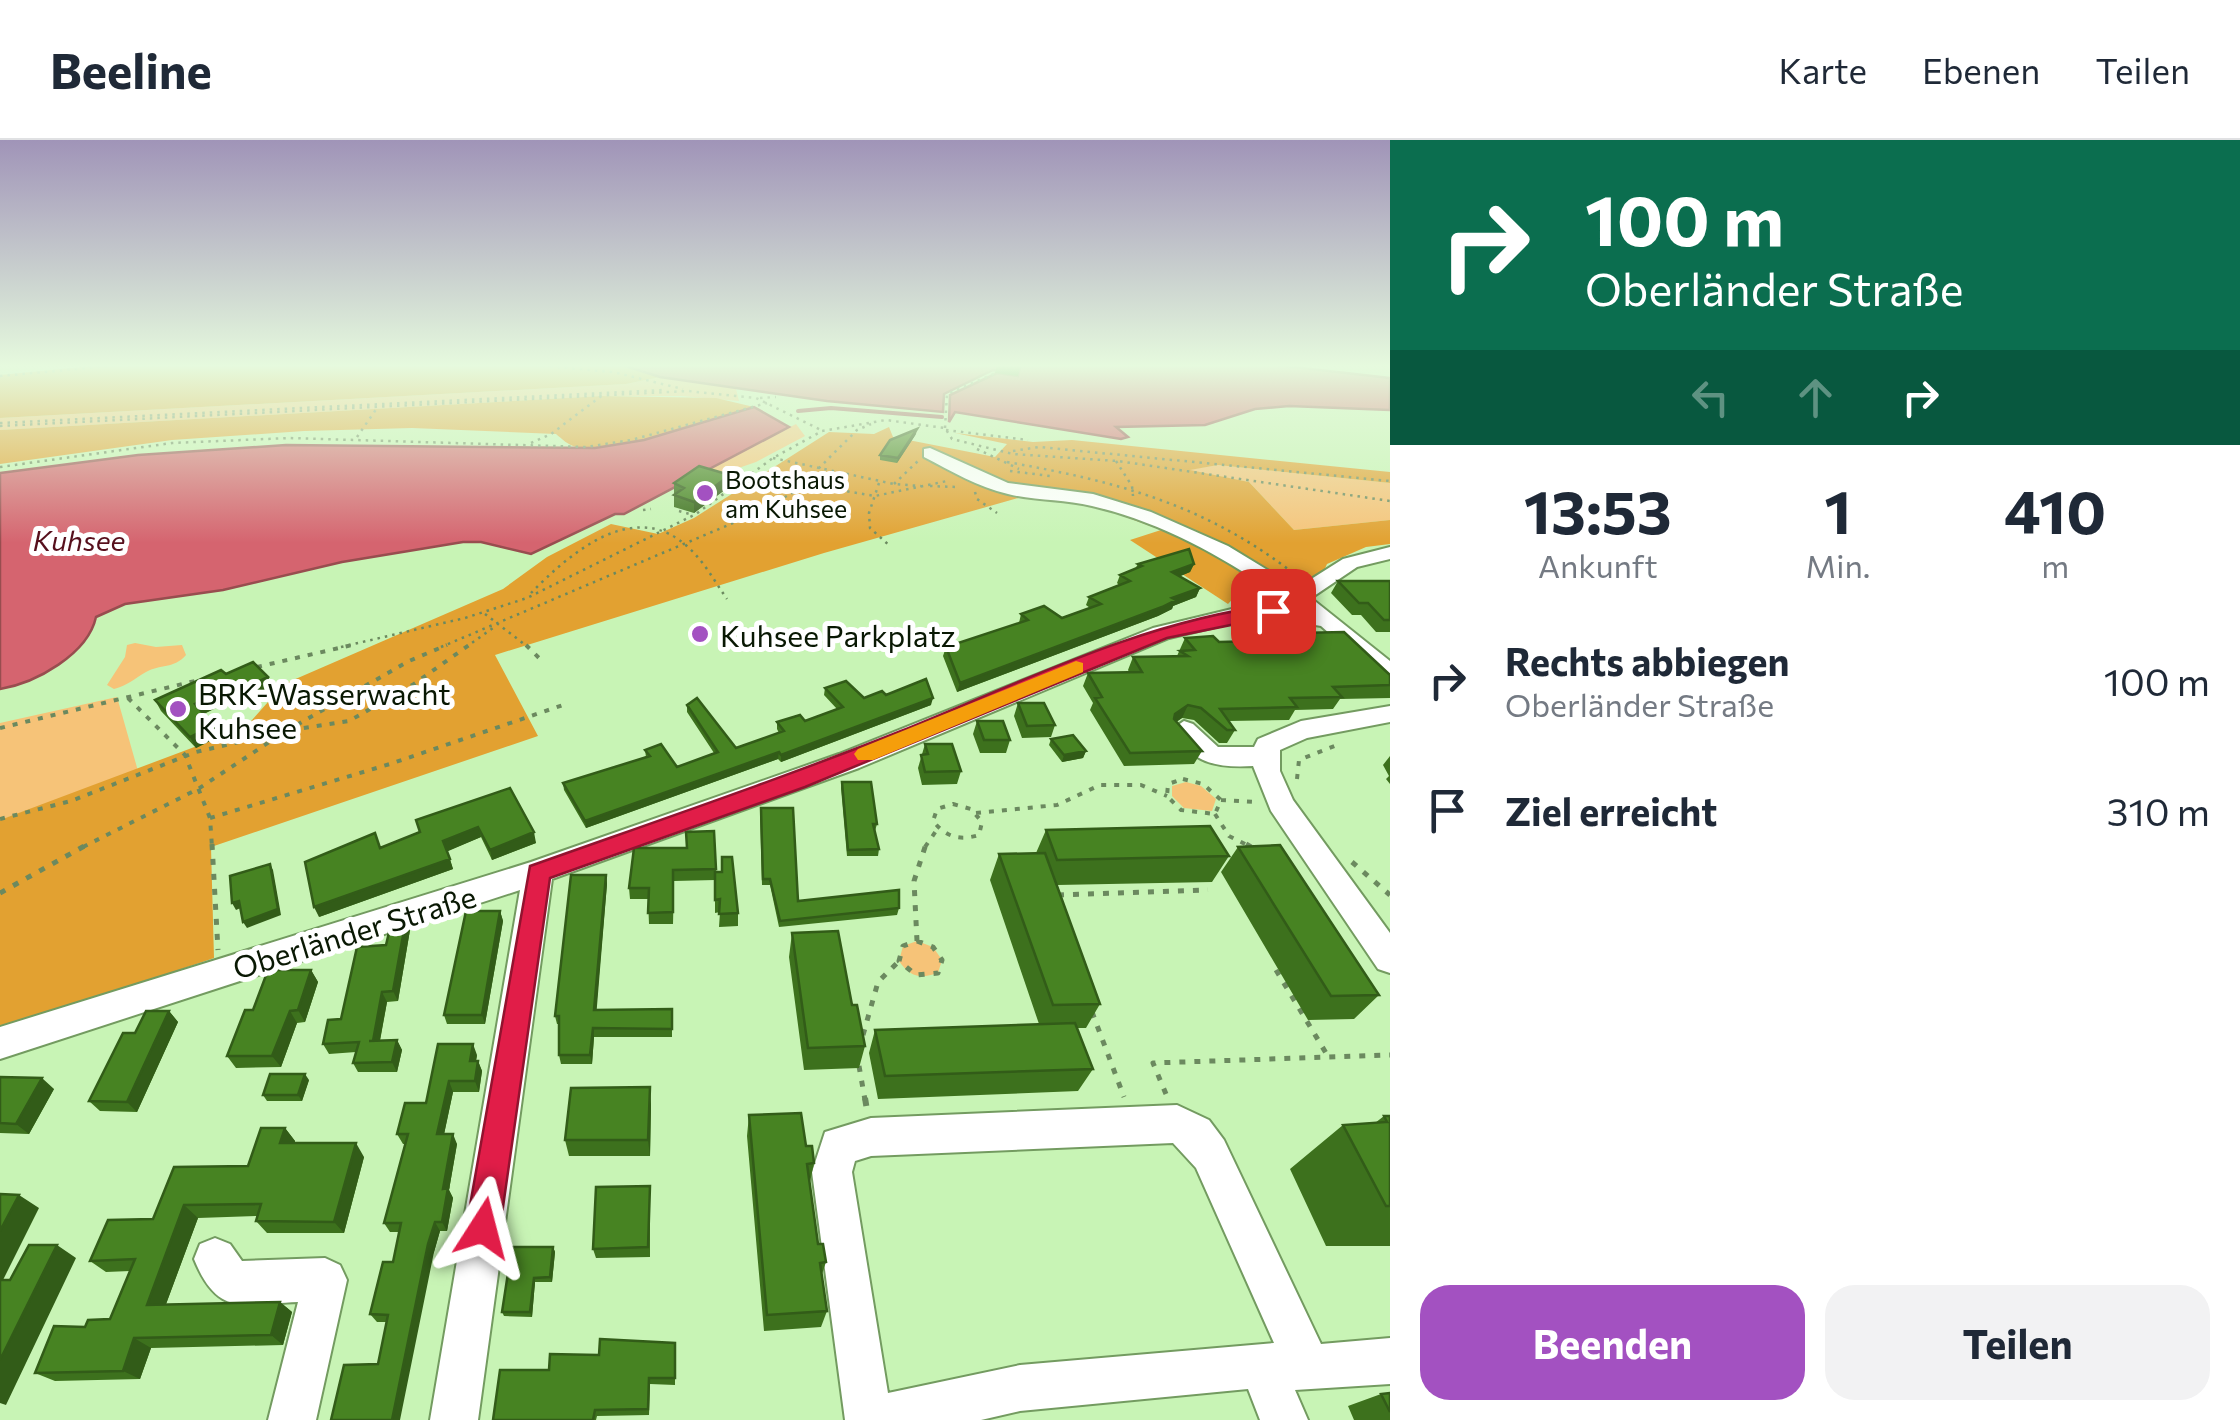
<!DOCTYPE html>
<html lang="de">
<head>
<meta charset="utf-8">
<style>
	:root { --surface:#fff; --page:#f2f2f3; --text:#1f2937; --muted:#747a83; --line:#e0e1e3; --accent:#a351c1 }
	body { margin:0; font-family:Commissioner,sans-serif; background:var(--page); color:var(--text); height:100vh; display:flex; flex-direction:column; font-size:38px; white-space:nowrap }
	* { box-sizing:border-box; margin:0 }
	p { font-size:32px; color:var(--muted) }
	.icon { flex:none; width:55px; height:55px; fill:none; stroke:currentColor; stroke-width:2; stroke-linecap:round; stroke-linejoin:round }
	.map { position:relative; flex:1; overflow:hidden }
	.sheet { display:flex; flex-direction:column; background:var(--surface); width:850px }
	.sheet>* { flex:none }
	.banner { background:#0b6e4f; color:#fff; overflow:hidden }
	.pin { position:absolute; display:grid; place-items:center; width:85px; height:85px; color:#fff; margin:-42px; border-radius:20px; box-shadow:0 5px 15px #0006 }
	.me { position:absolute; width:110px; margin:-55px; rotate:9deg; stroke-linejoin:round; filter:drop-shadow(0 0 8px #0008) }
	.turn { display:flex; align-items:center; gap:35px; height:210px; padding:0 30px; font-size:45px }
	.turn .icon { width:130px; height:130px; stroke-width:2.5 }
	.turn b { display:block; font-size:70px; line-height:85px }
	.lanes { display:flex; align-items:center; height:95px; padding:0 30px; background:#0003; justify-content:center; gap:50px; direction:ltr }
	.lanes .off { opacity:.35 }
	.eta { display:flex; justify-content:space-evenly; align-items:center; height:170px; text-align:center }
	.eta b { font-size:60px; font-weight:700; line-height:70px }
	.cta { display:flex; gap:20px; margin-top:auto; padding:20px 30px }
	.cta a { flex:1; height:115px; border-radius:30px; background:var(--accent); color:#fff; font-size:40px; font-weight:700; line-height:115px; text-align:center }
	.cta a+a { background:var(--page); color:var(--text) }
	ul { padding:0; list-style:none }
	li { display:flex; align-items:center; gap:30px; height:130px; padding:0 30px }
	li div { flex:1 }
	li b { display:block; font-size:38px }
	li em { font-style:normal }
	header { display:flex; align-items:center; gap:60px; box-sizing:border-box; height:140px; padding:0 50px; background:var(--surface); border-bottom:2px solid var(--line) }
	header strong { font-size:48px }
	nav { display:flex; gap:55px; margin-inline-start:auto; font-size:35px }
	main { display:flex; flex:1; min-height:0 }
	.map>svg:first-child { display:block }
	.green { fill:#f6c378 }
	.forest { fill:#e2a131 }
	.water { fill:#d5646f; stroke:#984d4f; stroke-width:2.5 }
	.lines { fill:none; stroke-linecap:round; stroke-linejoin:round }
	.stream { stroke:#984d4f; stroke-width:4 }
	.minor-casing { stroke:#739b60; stroke-width:4 }
	.path-far3 { stroke:#6b895f; stroke-width:2.5; stroke-dasharray:2.5 5; stroke-linecap:butt }
	.path-far2 { stroke:#6b895f; stroke-width:4; stroke-dasharray:5 8; stroke-linecap:butt }
	.path-far1 { stroke:#6b895f; stroke-width:5; stroke-dasharray:6 9; stroke-linecap:butt }
	.path { stroke:#6b895f; stroke-width:6; stroke-dasharray:8 11; stroke-linecap:butt }
	.minor { fill:#fff; fill-rule:evenodd }
	.wall { fill:#3d711d }
	.shaded-wall { fill:#325c18 }
	.building { fill:#478322; stroke:#325c18; stroke-width:2.5 }
	.route { fill:#e11d48; stroke:#92132f; stroke-width:2.5 }
	.slow { fill:#f59e0b }
	.poi-dot { fill:#a351c1; stroke:#fff; stroke-width:4 }
	.labels { text-anchor:middle; dominant-baseline:central; stroke-width:10; stroke-linejoin:round; paint-order:stroke }
	.far-poi-label { font-size:25px; fill:#091803; stroke:#fff; text-anchor:start }
	.far-water-label { font-size:28px; font-style:italic; fill:#570f1c; stroke:#fff }
	.poi-label { font-size:30px; fill:#091803; stroke:#fff; text-anchor:start }
	.street-label { font-size:30px; fill:#091803; stroke:#fff }
</style>
</head>
<body>
<header>
<strong>Beeline</strong>
<nav><a>Karte</a><a>Ebenen</a><a>Teilen</a></nav>
</header>
<main>
<div class="map">
<svg width="1390" height="1280" viewBox="0 0 1390 1280">
	<rect width="100%" height="100%" fill="#c8f4b5"/>
	<path class="green" d="M660,237L735,245L739,261L682,256H602L0,290V278L626,244Z
		M796,284L805,296L756,322L724,333L739,339L730,345L709,339L703,331Z
		M1218,325L1390,343V380L1294,390L1249,342L1187,330Z
		M135,503L156,507L182,505L186,515C174,529 160,524 146,532C134,539 128,545 114,549L107,545L125,517L127,505Z
		M117,557L138,631L0,680V583Z
		M1186,642L1201,646L1216,659L1212,671L1184,668L1172,656V646Z
		M917,801L933,807L942,820L938,833C920,839 910,837 899,821L903,806Z"/>
	<path class="forest" d="M619,224L660,237L626,244L0,278V235L113,224Z
		M602,256L716,258L754,267C710,280 619,316 576,307C568,305 562,299 556,294L412,288L304,291L172,300L0,324V290Z
		M889,287L893,297L995,317L1007,304L955,293L1033,302L1072,300L1390,332V343L1218,325L1190,330L1249,342L1294,390L1390,380V404L1366,407L1327,424L1314,453L1240,451L1228,464L1130,400L1161,390L1050,349L824,413L495,515L538,596L211,707L214,818L0,891V680L245,588L284,544L503,449L547,417L611,384L658,394L694,378L829,292L874,294Z"/>
	<path class="water" d="M619,224H1013L1011,232L993,230L944,254L943,272L827,261L660,237Z
		M1021,224H1267L1390,238V270L1289,266L1255,269L1205,285L1116,287L1128,297L1121,299L955,272L949,282L950,255L997,233L1018,236Z
		M754,267L789,287L624,374H615L531,414L481,402H463L342,422L223,450L125,464L96,477C88,514 36,543 0,549V333L138,315L286,305L595,308L644,300Z"/>
	<g class="lines">
		<path class="stream" d="M798,271L831,268L942,277"/>
		<defs>
			<path id="minor" d="M930,308L1008,343L1093,354L1151,372L1228,406L1297,448L1343,419L1390,407V419L1357,427L1311,458L1390,521V542L1381,539L1321,486L1273,478L1232,483L1169,498L859,628L552,739L478,1280H430L520,750L0,919V887L531,722L839,614L1153,488L1232,469L1273,464L1297,469C1237,424 1166,383 1092,366C1064,359 1036,361 1008,354C978,347 951,331 924,317V309Z
				M1390,566V582L1307,598L1280,610V631L1293,660L1390,793V833L1378,829L1271,671L1253,626C1215,628 1192,623 1171,590L1184,581L1193,584L1218,607H1254L1258,599L1301,581Z
				M1177,965L1209,980L1224,1000L1321,1204L1390,1198V1244L1295,1250L1308,1280H1260L1248,1249L1020,1271L981,1280H845L812,1032L825,992L871,978ZM1173,1003L1196,1028L1274,1203L1020,1225L888,1253L852,1032L855,1021L871,1016Z
				M215,1098L230,1104L242,1121L325,1118L340,1125L347,1140L316,1280H268L298,1162C243,1164 218,1178 194,1119L200,1104Z"/>
		</defs>
		<use href="#minor" class="minor-casing"/>
		<path class="path-far3" d="M520,224L613,232L683,249
			M1376,224L1390,226
			M0,236L131,224
			M760,258L776,257
			M0,283L664,250
			M0,286L688,251L756,258L821,290
			M945,288L947,254L998,232
			M946,290L1028,300
			M357,297L377,268
			M531,303L551,294L604,254
			M977,309L1019,329
			M1013,311L1039,307L1390,341
			M773,318L894,344L921,346
			M1116,321L1132,346L1133,356
			M1007,322C1114,341 1200,363 1288,429
			M0,327L172,303L289,298L586,307L631,300L767,263
			M1010,331L1050,336
			M751,335L875,356L947,341
			M879,343L869,373L870,388L891,407
			M894,344L919,320
			M930,346L956,347
			M975,352L977,359L997,373
			M643,370L651,369
			M679,371L693,375
			M531,453C571,412 636,356 690,409C705,423 715,442 727,459
			M485,474L528,507
			M341,507L465,478L527,458L696,374L773,318L822,291L886,280L945,288L952,299L1013,314L1118,321L1390,361
			M441,507L752,375L796,351L857,290L871,284
			M466,507L493,488"/>
		<path class="path-far2" d="M526,505L539,518
			M257,527L352,505
			M128,558L185,615L210,678L212,707
			M0,588L199,540
			M291,590L349,581L414,544L469,505
			M1183,639L1203,644L1221,660L1215,674L1181,670L1167,656L1168,644Z
			M1297,639L1299,620L1337,605
			M1221,660L1257,662
			M953,664L971,669L982,682L979,695C959,701 946,697 933,681L937,669Z
			M976,673L1057,665L1100,645H1141L1167,656
			M1215,674L1229,696L1251,707
			M210,678L390,624L566,564
			M0,679L71,661L196,612L282,592
			M83,707L198,649L286,591L409,521L447,505
			M925,707L938,688"/>
		<path class="path-far1" d="M212,704L218,810
			M1246,704L1251,707
			M1352,722L1390,755
			M0,753L88,704
			M1058,755L1208,750
			M917,801L933,807L942,820L938,833L916,835L899,821L903,806Z
			M917,801L914,741L926,704
			M1276,830L1329,918
			M1092,872L1124,957
			M863,895L878,842L899,821
			M859,926L865,960
			M1166,954L1153,923L1390,915"/>
		<path class="path" d="M865,958L867,970"/>
		<use href="#minor" class="minor"/>
	</g>
	<path class="wall" d="M997,224H1021L1018,236L995,233Z
		M916,294L897,323L880,320V315Z
		M674,343L730,346L694,373L674,367Z
		M1138,424H1194L1190,432L1180,436L1200,448L1196,457L1173,466L1172,469L1158,476L957,552L943,516L946,507L1019,483L1021,474L1062,478L1090,468L1086,465L1089,457L1119,445L1117,443L1120,435L1135,429Z
		M1338,441H1390V492H1376L1361,475H1352L1331,453Z
		M1248,489L1298,493L1390,535V558L1340,559L1333,569L1295,570L1289,580L1228,581L1235,590L1227,603H1219L1194,580L1182,578L1176,582L1202,611L1194,624L1124,626L1090,570L1093,563L1083,546L1088,533L1129,532L1128,530L1133,517L1177,516L1185,498L1219,502H1242Z
		M226,534L268,537L273,548L244,562L238,557L204,574L214,585L220,596L196,608L161,571L155,560Z
		M825,548L864,558L886,555L931,565L781,622L778,619L586,688L564,650L563,643L646,617L645,610L677,627L714,613L687,572V565L736,608L779,593L777,589V582L805,581L837,569L824,555Z
		M1018,563L1055,585L1051,597L1022,598L1014,576Z
		M977,581L1010,600L1006,613H980L973,594Z
		M1051,599L1086,611L1083,618L1062,622L1049,605Z
		M925,604L961,631L957,644L922,645L918,628Z
		M1390,616V644L1386,639L1389,636L1383,625Z
		M842,642L877,684L875,691L879,709L878,716H847L841,648Z
		M510,648L536,703L492,720L481,697L447,711L453,729L319,777L380,708L420,693Z
		M760,674L798,761L899,768L897,775L779,787L770,745H762Z
		M1046,690L1229,716L1212,742L1057,745L1100,864L1086,888H1077L1093,929L1078,951L878,959L869,913L875,890L1039,884L990,740L999,714L1036,713Z
		M714,691L716,732L738,773V786L719,787L720,772L715,773V740L674,741L673,784H649L648,759H630L629,748Z
		M1238,707L1379,855L1354,879L1308,880L1221,732Z
		M606,735L607,744L596,870L672,869V897H594L592,924H561L559,915V884H557L555,876Z
		M500,771L503,781L485,884H447L444,875Z
		M410,790L398,861L387,862L380,901L397,900L402,910L397,932H358L353,923L356,912L329,914L323,904L341,879L386,805Z
		M792,793L852,865L865,906L859,928L804,930L789,817Z
		M311,830L318,842L305,882L297,883L281,927L236,928L227,916L253,870Z
		M169,871L178,882L137,972L100,971L89,961Z
		M477,915L476,921H478L482,931L479,952H453L444,994L457,1004L449,1050L453,1058L447,1091H440L434,1112L378,1224L387,1182H377L370,1174L393,1122L399,1092H390L384,1083L406,1004H403L397,994L426,963Z
		M0,937L54,949L29,994L0,993Z
		M309,940L302,961H267L263,955Z
		M651,964L650,1016H569L565,1000Z
		M749,975L806,1006L814,1023L810,1042L818,1104L826,1122L822,1134L827,1171L821,1187L764,1191L747,996Z
		M1384,976H1390V1106H1326L1290,1029L1343,985L1375,983Z
		M285,988L295,1001V1003L364,1017L344,1093H267L256,1081L257,1076L198,1078L166,1164L280,1162L292,1172L283,1205L151,1208L140,1239L55,1241L35,1233L85,1187L110,1179L130,1131L106,1132L90,1121L153,1079L248,1026Z
		M650,1056V1117L596,1118L593,1109Z
		M553,1107L555,1112L552,1142H535L532,1177L504,1176L502,1172Z
		M675,1203V1245L650,1244L649,1275L597,1276L596,1280H493L549,1230L599,1215Z
		M1390,1253V1280H1354L1348,1266L1381,1254Z"/>
	<path class="shaded-wall" d="M917,289L916,294L897,323L898,318Z
		M730,335V346L694,373V362Z
		M1194,424L1190,432L1169,441L1172,432Z
		M1200,448L1196,457L1173,466L1172,469L1158,476L957,552L960,543Z
		M268,537L273,548L244,562L239,551Z
		M233,546L238,557L201,575L195,564Z
		M933,558L931,565L781,622V615Z
		M1188,565L1182,578L1169,587L1175,574Z
		M214,585L220,596L196,608L190,597Z
		M1086,611L1083,618L1062,622L1064,615Z
		M779,612L778,619L586,688L585,681Z
		M478,687L481,697L446,712L443,701Z
		M534,692L536,703L492,720L490,710Z
		M450,719L453,729L319,777L314,767Z
		M270,724L273,730L281,775L247,788L243,782Z
		M606,735L607,744L596,878L594,870Z
		M239,761L243,767L236,770L232,763Z
		M500,771L503,781L485,884L482,875Z
		M406,779L410,790L398,861L393,851Z
		M311,830L318,842L305,882L298,870Z
		M382,852L387,862L378,910L373,901Z
		M169,871L178,882L137,972L127,962Z
		M290,871L297,883L281,927L272,916Z
		M593,888L594,897L592,924L590,915Z
		M397,900L402,910L397,932L392,922Z
		M473,904L477,915L474,931L470,921Z
		M478,921L482,931L479,952L475,941Z
		M305,934L309,940L302,961L298,955Z
		M42,938L54,949L29,994L16,984Z
		M449,941L453,952L442,1004L437,994Z
		M650,947L651,964L650,1016L648,1000Z
		M285,988L295,1001L291,1016L280,1003Z
		M453,994L457,1004L449,1050L453,1058L447,1091L442,1082L443,1049Z
		M356,1003L364,1017L344,1093L334,1082Z
		M19,1055L39,1068L0,1146V1091Z
		M184,1065L198,1078L162,1175L147,1165Z
		M435,1082L440,1091L434,1112L400,1280H392L428,1104Z
		M57,1105L76,1118L6,1265L0,1263V1220Z
		M553,1107L555,1112L552,1142L550,1137Z
		M534,1138L535,1142L532,1177L530,1172Z
		M280,1162L292,1172L283,1205L271,1195Z
		M134,1198L151,1208L140,1239L123,1231Z"/>
	<path class="building" d="M917,289L898,318L880,315L890,300Z
		M699,326L730,335L694,362L674,355L684,348L674,343Z
		M1189,409L1194,424L1172,432L1200,448L1172,458L1176,460L1162,467L960,543L946,507L1028,480L1021,474L1044,466L1062,478L1101,464L1089,457L1130,441L1120,435L1142,426L1138,424Z
		M1338,441H1390V480H1384L1368,463H1359Z
		M1293,487L1298,493L1344,492L1390,535V545L1333,547L1342,557L1290,558L1297,567L1220,569L1235,590H1227L1201,568L1188,565L1175,574L1174,579L1202,611L1130,613L1095,558L1102,557L1088,533L1142,532L1133,517L1188,516L1180,511L1195,510L1185,498L1213,496L1219,502L1258,501L1248,489Z
		M253,522L268,537L239,551L233,546L195,564L214,585L190,597L155,560L221,530L226,534Z
		M926,539L933,558L781,615L779,612L585,681L563,643L650,616L645,610L661,604L677,627L718,612L687,565L697,558L736,608L784,591L777,582L800,575L805,581L843,567L825,548L846,541L864,558L882,551L886,555Z
		M1018,563H1044L1055,585L1027,586Z
		M977,581H1003L1010,600H984Z
		M1073,595L1086,611L1064,615L1051,599Z
		M925,604H952L961,631L925,632L921,615L928,614Z
		M842,642H871L877,684H873L879,709L848,710Z
		M510,648L534,692L490,710L478,687L443,701L450,719L314,767L305,722L375,693L380,708L420,692L416,680Z
		M761,668H793L798,761L899,750V768L780,781L770,739H763Z
		M1210,686L1229,716L1057,720L1046,690Z
		M714,691L716,729L673,730V772L648,773L649,748H629L634,708H687L686,692Z
		M1280,705L1379,855L1331,856L1238,707Z
		M1045,713L1100,864L1053,865L999,714Z
		M722,717H732L738,773L719,774L720,759L715,760V732H722Z
		M270,724L278,769L243,782L239,761L232,763L230,736Z
		M571,735H606L594,870L672,869V889L593,888L590,915H559V876H555Z
		M466,771H500L482,875H444Z
		M406,779L393,851L382,852L373,901H369L397,900L392,922L353,923L359,902L323,904L328,880L341,879L357,807L386,805L391,784Z
		M838,791L852,865H857L865,906L808,908L792,793Z
		M268,830H311L298,870L290,871L272,916H227L245,870H253Z
		M146,871H169L127,962L89,961L123,893H135Z
		M1075,883L1093,929L885,936L875,890Z
		M438,904H473L470,921H478L475,941H449L437,994H453L443,1049L448,1048L442,1082H435L428,1104L392,1280H331L344,1225L378,1224L388,1175L370,1174L383,1122H393L401,1083H384L408,994H397L405,963H426Z
		M270,934H305L298,955H263Z
		M0,937L42,938L16,984L0,983Z
		M650,947L648,1000H565L571,948Z
		M801,973L806,1006H812L814,1023L807,1024L818,1104H823L826,1122L820,1123L827,1171L767,1175L749,975Z
		M1384,976H1390V1066H1386L1343,985L1387,982Z
		M261,988H285L280,1003H356L334,1082L256,1081L261,1064L184,1065L147,1165L280,1162L271,1195L134,1198L123,1231L35,1233L54,1186L85,1187L88,1180L110,1179L135,1119L90,1121L108,1080L153,1079L174,1027L248,1026Z
		M650,1046L648,1107L593,1109L596,1047Z
		M0,1054L19,1055L0,1091Z
		M29,1105H57L0,1220V1140H10Z
		M512,1107H553L550,1137L534,1138L530,1172H502Z
		M600,1199L675,1203V1238H649L648,1269L595,1270L593,1280H493L500,1230H549L550,1214L599,1215Z
		M1390,1253V1272L1381,1254Z"/>
	<linearGradient id="sky" x2="0" y2="1"><stop stop-color="#a094b8"/><stop offset="0.56" stop-color="#e6fade"/><stop offset="1" stop-color="#e6fade" stop-opacity="0"/></linearGradient>
	<rect width="1390" height="403" fill="url(#sky)"/>
	<path class="route" d="M1273,465L1282,471L1280,475L1167,498L805,647L550,738L500,1088L495,1100L483,1105L471,1100L466,1088L530,726C654,682 778,640 901,591C1022,542 1143,481 1273,465Z"/>
	<path class="slow" d="M1076,521L1083,523V532L873,620H858L854,614L858,609Z"/>
	<g class="poi-dot">
		<circle cx="705" cy="353" r="10"/>
		<circle cx="700" cy="494" r="10"/>
		<circle cx="178" cy="569" r="10"/>
	</g>
	<g class="labels">
		<g class="far-poi-label">
			<text x="725" y="339">Bootshaus<tspan x="725" dy="29">am Kuhsee</tspan></text>
		</g>
		<g class="far-water-label">
			<text x="79" y="400">Kuhsee</text>
		</g>
		<g class="poi-label">
			<text x="720" y="494">Kuhsee Parkplatz</text>
			<text x="198" y="552">BRK-Wasserwacht<tspan x="198" dy="34">Kuhsee</tspan></text>
		</g>
		<g class="street-label">
			<text transform="translate(354 791) rotate(-17)">Oberländer Straße</text>
		</g>
	</g>
</svg>
<div class="pin" style="left:1273px;top:471px;background:#d93025"><svg class="icon" aria-label="arrive" viewBox="0 0 24 24"><path d="M6 21V4h12l-3 4 3 4H6"/></svg></div>
<svg class="me" style="left:483px;top:1088px" viewBox="-20 -20 40 40"><path d="M0-17L14 15 0 8-14 15z" fill="#e11d48" stroke="#fff" stroke-width="4"/></svg>
</div>
<section class="sheet">
<div class="banner">
<div class="turn"><svg class="icon" aria-label="right" viewBox="0 0 24 24"><path d="M7 20v-9h11M14 6l5 5-5 5"/></svg><div><b>100 m</b>Oberländer Straße</div></div>
<div class="lanes"><svg class="icon off" aria-label="left" viewBox="0 0 24 24"><path d="M17 20v-9H6M10 6l-5 5 5 5"/></svg><svg class="icon off" aria-label="ahead" viewBox="0 0 24 24"><path d="M12 20V5M6 11l6-6 6 6"/></svg><svg class="icon" aria-label="right" viewBox="0 0 24 24"><path d="M7 20v-9h11M14 6l5 5-5 5"/></svg></div>
</div>
<div class="eta">
<div><b>13:53</b><p>Ankunft</p></div>
<div><b>1</b><p>Min.</p></div>
<div><b>410</b><p>m</p></div>
</div>
<ul>
<li><svg class="icon" aria-label="right" viewBox="0 0 24 24"><path d="M7 20v-9h11M14 6l5 5-5 5"/></svg><div><b>Rechts abbiegen</b><p>Oberländer Straße</p></div><em>100 m</em></li>
<li><svg class="icon" aria-label="arrive" viewBox="0 0 24 24"><path d="M6 21V4h12l-3 4 3 4H6"/></svg><div><b>Ziel erreicht</b></div><em>310 m</em></li>
</ul>
<div class="cta"><a>Beenden</a><a>Teilen</a></div>
</section>
</main>
</body>
</html>
